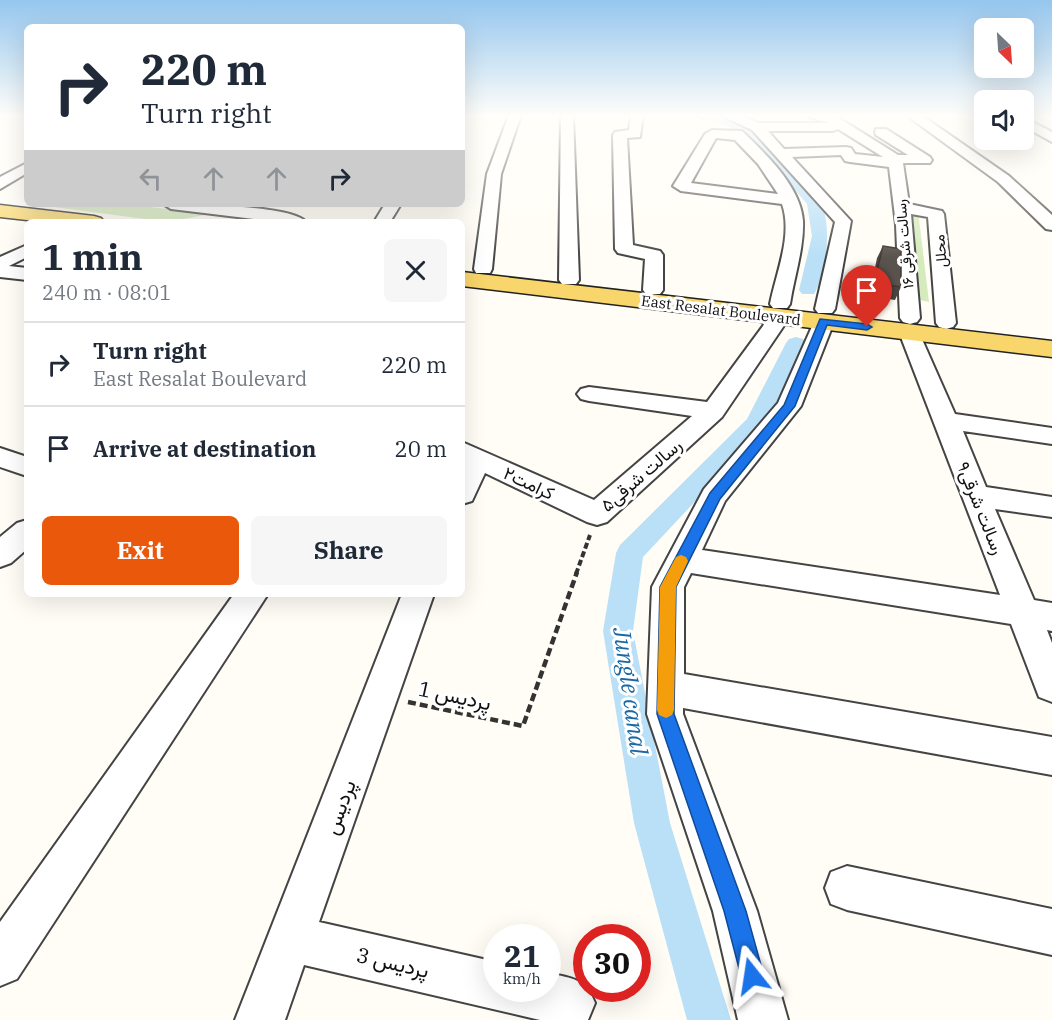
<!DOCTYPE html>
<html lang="en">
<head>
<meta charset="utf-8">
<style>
	:root { --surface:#fff; --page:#f6f6f7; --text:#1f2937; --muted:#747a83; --line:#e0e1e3; --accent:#ea580c }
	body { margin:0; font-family:"IBM Plex Serif",Vazirmatn,serif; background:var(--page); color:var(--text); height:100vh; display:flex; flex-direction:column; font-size:22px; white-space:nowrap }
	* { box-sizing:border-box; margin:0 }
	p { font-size:20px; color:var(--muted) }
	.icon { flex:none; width:33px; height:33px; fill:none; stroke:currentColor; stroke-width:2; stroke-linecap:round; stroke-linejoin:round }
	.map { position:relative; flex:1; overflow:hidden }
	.drawer { position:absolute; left:24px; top:219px; width:441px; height:378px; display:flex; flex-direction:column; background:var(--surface); border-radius:9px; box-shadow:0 6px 24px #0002 }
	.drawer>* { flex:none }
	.banner { position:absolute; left:24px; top:24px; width:441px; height:183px; border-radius:9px; box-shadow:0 6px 24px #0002; background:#fff; color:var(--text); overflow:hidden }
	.needle { width:39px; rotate:155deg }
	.controls { position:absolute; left:974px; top:18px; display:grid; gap:12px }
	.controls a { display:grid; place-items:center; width:60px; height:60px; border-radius:9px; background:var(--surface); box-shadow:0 6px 24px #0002; font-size:30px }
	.speed { position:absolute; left:483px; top:924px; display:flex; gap:12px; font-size:30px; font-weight:700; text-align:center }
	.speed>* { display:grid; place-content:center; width:78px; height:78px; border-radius:50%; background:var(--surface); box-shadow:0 6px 24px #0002; line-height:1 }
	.speed small { font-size:15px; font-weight:400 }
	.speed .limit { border:9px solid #d22; background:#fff; color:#111 }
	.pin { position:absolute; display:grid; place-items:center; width:51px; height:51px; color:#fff; margin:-62px -26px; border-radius:50% 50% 50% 0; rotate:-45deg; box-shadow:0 0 6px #0007 }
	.pin .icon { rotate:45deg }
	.me { position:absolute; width:66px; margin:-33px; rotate:345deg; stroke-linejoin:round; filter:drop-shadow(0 0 4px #0008) }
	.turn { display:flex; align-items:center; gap:21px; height:126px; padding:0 18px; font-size:27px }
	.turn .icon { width:78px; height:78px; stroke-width:2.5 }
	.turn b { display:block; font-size:42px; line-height:51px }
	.lanes { display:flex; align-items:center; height:57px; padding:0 18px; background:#0003; justify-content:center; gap:30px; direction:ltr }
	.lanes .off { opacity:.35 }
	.round { display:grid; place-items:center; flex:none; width:63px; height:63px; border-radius:9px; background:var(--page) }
	.headline { display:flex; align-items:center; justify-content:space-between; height:102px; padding:0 18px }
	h1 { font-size:36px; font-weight:800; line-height:45px }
	.cta { display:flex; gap:12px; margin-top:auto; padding:12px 18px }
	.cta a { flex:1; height:69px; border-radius:9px; background:var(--accent); color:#fff; font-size:24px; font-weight:800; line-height:69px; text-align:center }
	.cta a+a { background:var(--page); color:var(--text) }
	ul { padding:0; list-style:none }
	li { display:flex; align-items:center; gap:18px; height:84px; padding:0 18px; border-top:2px solid var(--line) }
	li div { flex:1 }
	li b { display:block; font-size:22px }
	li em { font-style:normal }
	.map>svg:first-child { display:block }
	.green { fill:#d5ebbd }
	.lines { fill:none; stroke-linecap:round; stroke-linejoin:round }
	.canal { fill:#b9e0f7; fill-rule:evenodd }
	.minor-casing { stroke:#444; stroke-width:4 }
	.primary-casing { stroke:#222; stroke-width:3 }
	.path-far2 { stroke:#333; stroke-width:1.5; stroke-dasharray:3 1.5; stroke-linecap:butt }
	.path-far1 { stroke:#333; stroke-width:4; stroke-dasharray:6 3; stroke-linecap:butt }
	.path { stroke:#333; stroke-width:4.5; stroke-dasharray:8 4; stroke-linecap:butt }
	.minor { fill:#fff; fill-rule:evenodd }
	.primary { fill:#f9d66b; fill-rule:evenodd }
	.wall { fill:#4d4742 }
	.building { fill:#5a524d; stroke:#3f3936; stroke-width:1.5 }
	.route { fill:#1a73e8; stroke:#114b97; stroke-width:1.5 }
	.slow { fill:#f59e0b }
	.labels { text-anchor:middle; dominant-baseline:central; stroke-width:6; stroke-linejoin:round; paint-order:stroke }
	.far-street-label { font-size:15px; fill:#111; stroke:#fff }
	.street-label { font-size:18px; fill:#111; stroke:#fff }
	.near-street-label { font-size:21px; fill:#111; stroke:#fff }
	.near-water-label { font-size:24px; font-style:italic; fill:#1768a6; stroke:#fff }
</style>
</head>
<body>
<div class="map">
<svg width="1052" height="1020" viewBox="0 0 1052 1020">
	<rect width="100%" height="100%" fill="#fffdf5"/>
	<path class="green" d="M31,204H124L210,214L168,222Z
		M911,211H918L929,302L920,300Z
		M462,270L887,321L831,318L462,273Z"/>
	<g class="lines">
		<path class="canal" d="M699,115C716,115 736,120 752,128C761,132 817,194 821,203C832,224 827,274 814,294H802L799,290L812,236L807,204L746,133Z
			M796,337L803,339L806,343L764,428L643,557L633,631L670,823L731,1020H687L634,823L603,631L616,553L620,545L747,419L786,343L789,339Z"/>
		<defs>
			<path id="minor" d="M509,115H521L501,174L492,269L490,273H476L474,269L487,174Z
				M561,115H573L579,280L576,284H562L559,280Z
				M631,115H643L640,137L627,138L633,245L660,251L663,255V290L660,294H646L643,290L645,259L618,253L615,249L613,135L615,132L629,130Z
				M720,115H738L759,123H829L804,115H834L898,155H908L876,135L875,132L876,129H886L930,157L932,160L930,163H903L909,204L942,211L944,214L956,323L953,327L946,329L939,327L936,323L928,217L911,214L920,318L917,322L910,324L903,322L900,318L896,225L889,167L850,162L845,161L841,155L792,157L851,221L835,309L832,313H818L815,309L835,222L752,130ZM838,129L883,157L855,154L851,148L846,147L784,149L768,131H833Z
				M906,115H921L1009,176L1052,215V230L1046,229L998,182Z
				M1023,117L1052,132V142L1023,126Z
				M712,130L742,131C766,154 801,187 803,221C804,249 794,277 790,304L787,308H773L770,304C776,273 793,235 782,204L681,191L673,186L705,134ZM716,138L735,140L758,164L778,194L691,183Z
				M27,163V173L0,189V177Z
				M163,204C187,204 293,205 306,222H280L171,209Z
				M385,204H401L390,222H374Z
				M27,245V257L9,266L27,268V280L0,277V257Z
				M777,310L784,312L787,316L783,327L722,417L607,522L597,525L587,522L485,473L472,501L462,504V442L594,500L692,416L589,401L581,399L577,394L581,389L589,387L707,402L763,326L770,312Z
				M824,316L831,318L834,322L801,406L725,501L702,550L1000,595L899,332L903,328L910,326L917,328L955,414L1052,428V444L963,431L986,487L1052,497V517L995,509L1034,600L1052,603V631L1047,630L1052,643V702L1039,697L1011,624L691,573L684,587V674L1052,737V775L683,708V714L757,911L788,1020H738L713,911L647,714L652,587L704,489L778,403L814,322L817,318Z
				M0,448L27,457V476L0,467Z
				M27,520V549L11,563L0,567V537L17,523Z
				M234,594H268L17,979L0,986V922Z
				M402,594H434L319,922L496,962V988H548V973C574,979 585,978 595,1003L588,1020H540L304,965L285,1020H235Z
				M847,866L1052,909V955L847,910L831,904L825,888L831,872Z"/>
			<path id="primary" d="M0,205L94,216L101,218L104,222H45L0,217Z
				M462,272L1052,341V357L462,286Z"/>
		</defs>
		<use href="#minor" class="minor-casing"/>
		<use href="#primary" class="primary-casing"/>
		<path class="path-far2" d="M692,115L706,120"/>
		<path class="path-far1" d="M576,574L590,535"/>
		<path class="path" d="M408,702L523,726L577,572"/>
		<use href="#minor" class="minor"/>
		<use href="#primary" class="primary"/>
	</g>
	<path class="wall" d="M883,246L901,287L895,300L869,296L877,258Z"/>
	<path class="building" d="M883,246L901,249V287L874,283Z"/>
	<linearGradient id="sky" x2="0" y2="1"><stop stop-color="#95c6ee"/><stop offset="0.45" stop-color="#fffefa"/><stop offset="1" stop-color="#fffefa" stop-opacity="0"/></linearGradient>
	<rect width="1052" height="258" fill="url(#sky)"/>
	<path class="route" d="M820,319L867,324L872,327L867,330L827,325L795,406L720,499L676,587L674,714L746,911L764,976L760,985L752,988L744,985L741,976L724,911L657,714L660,587L710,493L784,405Z"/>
	<path class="slow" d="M681,555L686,557L688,561L676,587L674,710L672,715L666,718L659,715L657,710L660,587L676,557Z"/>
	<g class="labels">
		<g class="far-street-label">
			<text transform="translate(904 244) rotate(-95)">رسالت شرقی ۱۶</text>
			<text transform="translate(940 251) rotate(-95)">محلل</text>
			<text transform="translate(721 310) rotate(7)">East Resalat Boulevard</text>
		</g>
		<g class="street-label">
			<text transform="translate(641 475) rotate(-41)">رسالت شرقی۵</text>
			<text transform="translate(529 483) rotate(25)">کرامت۲</text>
			<text transform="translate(981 508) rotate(68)">رسالت شرقی۹</text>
		</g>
		<g class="near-street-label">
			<text transform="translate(455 695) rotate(12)">پردیس 1</text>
			<text transform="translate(339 807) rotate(-70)">پردیس</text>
			<text transform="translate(393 962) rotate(13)">پردیس 3</text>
		</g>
		<g class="near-water-label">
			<text transform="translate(631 691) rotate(82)">Jungle canal</text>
		</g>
	</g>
</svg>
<div class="controls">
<a><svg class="needle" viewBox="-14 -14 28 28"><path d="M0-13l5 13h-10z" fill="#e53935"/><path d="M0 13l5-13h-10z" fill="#747a83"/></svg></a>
<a><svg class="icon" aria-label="sound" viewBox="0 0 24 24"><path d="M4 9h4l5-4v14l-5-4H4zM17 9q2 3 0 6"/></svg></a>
</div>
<div class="speed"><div>21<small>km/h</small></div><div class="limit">30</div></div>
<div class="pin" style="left:867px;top:327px;background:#d93025"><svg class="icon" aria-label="arrive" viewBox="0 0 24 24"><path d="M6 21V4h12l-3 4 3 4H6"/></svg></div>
<svg class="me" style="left:752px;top:976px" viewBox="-20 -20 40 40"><path d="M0-17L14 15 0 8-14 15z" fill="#1a73e8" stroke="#fff" stroke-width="4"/></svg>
<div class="banner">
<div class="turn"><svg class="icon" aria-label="right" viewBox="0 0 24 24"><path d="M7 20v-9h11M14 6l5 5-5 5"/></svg><div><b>220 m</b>Turn right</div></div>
<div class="lanes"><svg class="icon off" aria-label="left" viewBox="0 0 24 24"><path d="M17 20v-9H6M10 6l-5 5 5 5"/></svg><svg class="icon off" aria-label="ahead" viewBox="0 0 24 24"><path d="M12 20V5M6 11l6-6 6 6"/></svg><svg class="icon off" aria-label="ahead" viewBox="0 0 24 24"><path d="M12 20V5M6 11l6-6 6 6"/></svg><svg class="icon" aria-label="right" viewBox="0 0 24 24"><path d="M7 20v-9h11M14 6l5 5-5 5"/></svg></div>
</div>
<section class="drawer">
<div class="headline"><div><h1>1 min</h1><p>240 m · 08:01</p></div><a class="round"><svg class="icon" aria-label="close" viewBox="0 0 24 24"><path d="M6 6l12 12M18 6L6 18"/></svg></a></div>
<ul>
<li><svg class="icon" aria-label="right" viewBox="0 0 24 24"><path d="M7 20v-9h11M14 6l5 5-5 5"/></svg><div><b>Turn right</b><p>East Resalat Boulevard</p></div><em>220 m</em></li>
<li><svg class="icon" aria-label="arrive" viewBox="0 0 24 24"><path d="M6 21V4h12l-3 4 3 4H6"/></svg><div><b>Arrive at destination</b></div><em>20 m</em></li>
</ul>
<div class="cta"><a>Exit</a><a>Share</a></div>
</section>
</div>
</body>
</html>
